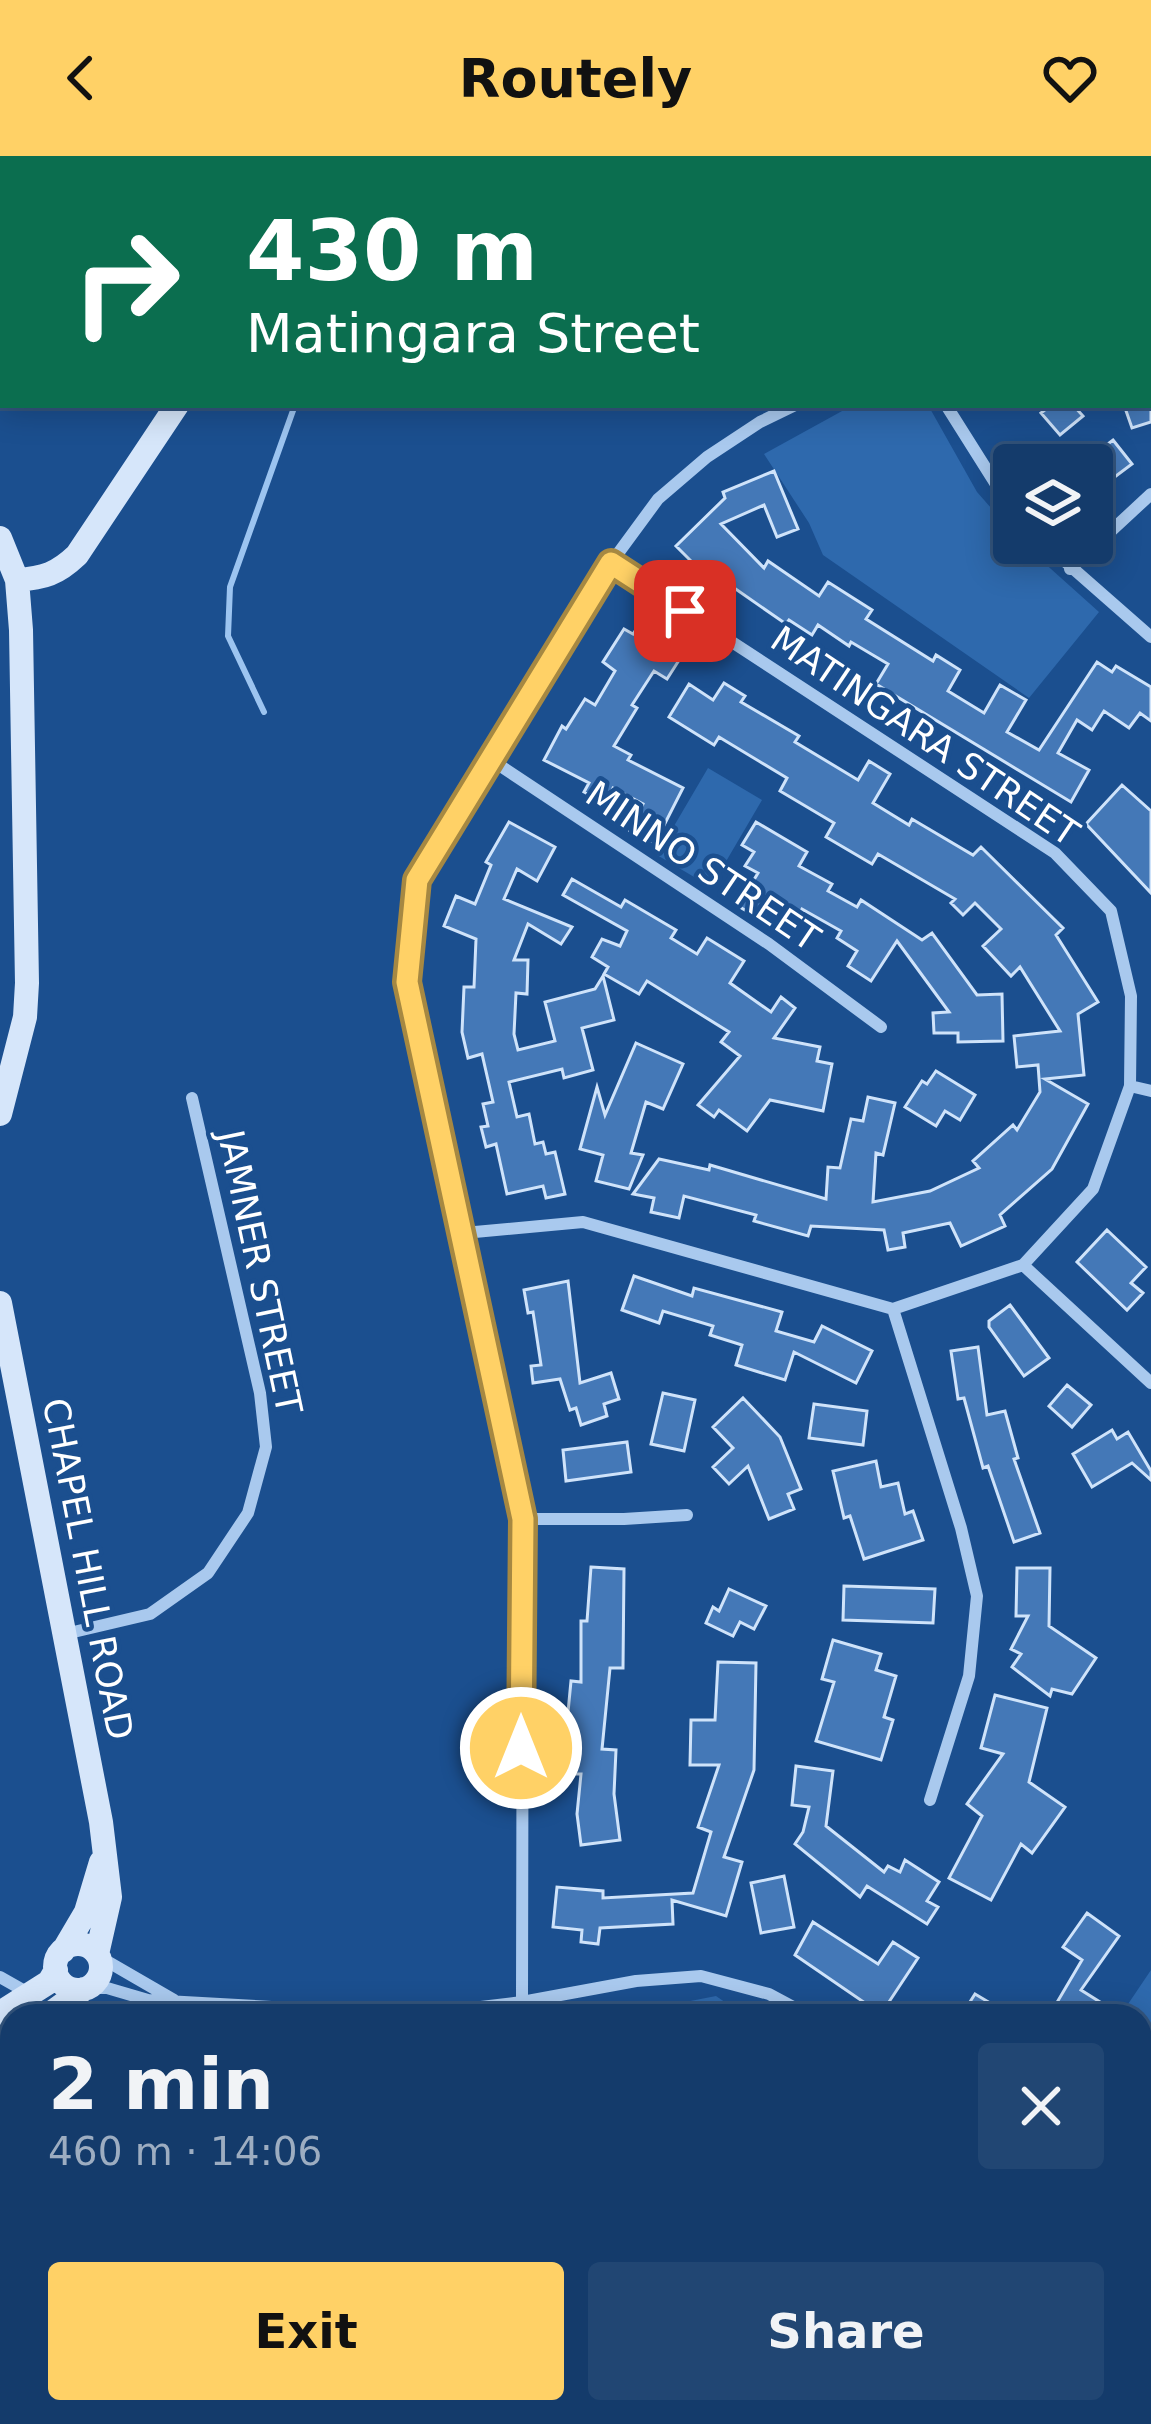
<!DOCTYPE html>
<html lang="en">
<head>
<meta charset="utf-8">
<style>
	:root { --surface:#143b6b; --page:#214673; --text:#f1f3f6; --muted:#9dadc1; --line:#33557e; --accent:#ffd166 }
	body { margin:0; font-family:"DejaVu Sans",sans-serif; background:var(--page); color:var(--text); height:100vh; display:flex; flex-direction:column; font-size:45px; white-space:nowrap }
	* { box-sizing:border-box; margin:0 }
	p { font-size:39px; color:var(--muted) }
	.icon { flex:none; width:66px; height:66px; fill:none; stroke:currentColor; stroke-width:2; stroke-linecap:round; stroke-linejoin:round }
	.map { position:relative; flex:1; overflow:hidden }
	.sheet { position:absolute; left:0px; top:1848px; width:1152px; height:420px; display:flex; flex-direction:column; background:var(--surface); border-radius:36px 36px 0 0; box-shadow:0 6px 30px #0003,0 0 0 3px var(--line) }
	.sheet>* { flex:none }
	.hud { position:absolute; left:0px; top:0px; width:1152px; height:252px; box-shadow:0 6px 30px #0003,0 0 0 3px var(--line); background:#0b6e4f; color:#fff; overflow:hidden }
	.controls { position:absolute; left:993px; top:288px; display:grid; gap:24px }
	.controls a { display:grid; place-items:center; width:120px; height:120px; border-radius:12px; background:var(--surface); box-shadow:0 6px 30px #0003,0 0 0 3px var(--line); font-size:60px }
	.pin { position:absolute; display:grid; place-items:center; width:102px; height:102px; color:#fff; margin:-51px; border-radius:24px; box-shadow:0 6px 18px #0006 }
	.me { position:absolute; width:132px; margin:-66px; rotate:0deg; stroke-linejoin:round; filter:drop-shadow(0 0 9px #0008) }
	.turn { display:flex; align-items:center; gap:42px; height:252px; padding:0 48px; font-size:54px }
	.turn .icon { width:156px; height:156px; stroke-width:2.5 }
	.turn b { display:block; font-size:84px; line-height:102px }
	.round { display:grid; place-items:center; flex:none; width:126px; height:126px; border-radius:12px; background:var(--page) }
	.summary { display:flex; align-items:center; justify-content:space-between; height:204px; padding:0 48px }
	h1 { font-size:72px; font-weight:700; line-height:90px }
	.action { display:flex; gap:24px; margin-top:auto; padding:24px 48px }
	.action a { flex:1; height:138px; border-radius:12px; background:var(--accent); color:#111; font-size:48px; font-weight:700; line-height:138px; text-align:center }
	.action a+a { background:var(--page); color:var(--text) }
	header { display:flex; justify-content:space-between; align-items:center; height:156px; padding:0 48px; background:var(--accent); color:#111; font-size:54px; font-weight:700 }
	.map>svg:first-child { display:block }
	.green { fill:#2e69ad }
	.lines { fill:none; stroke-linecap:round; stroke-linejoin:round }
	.stream { stroke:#9cc4f0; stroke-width:6 }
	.building { fill:#4478b7; stroke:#cfe3fa; stroke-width:3 }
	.street { stroke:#a9c9ee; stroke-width:12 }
	.secondary { stroke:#d6e6fa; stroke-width:24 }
	.route-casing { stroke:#a68842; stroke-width:30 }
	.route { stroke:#ffd166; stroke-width:21 }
	.labels { text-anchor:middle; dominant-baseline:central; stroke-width:9; stroke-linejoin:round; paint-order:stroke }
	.street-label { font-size:36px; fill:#fff; stroke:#1b4f8f }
</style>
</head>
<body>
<header><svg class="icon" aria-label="back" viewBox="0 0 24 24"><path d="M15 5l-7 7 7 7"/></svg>Routely<svg class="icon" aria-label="heart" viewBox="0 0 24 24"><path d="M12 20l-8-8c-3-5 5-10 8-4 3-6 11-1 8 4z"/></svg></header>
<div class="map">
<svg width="1151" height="2268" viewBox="0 0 1151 2268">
	<rect width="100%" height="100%" fill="#1b4f8f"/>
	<path class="green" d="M853,249H928L977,336L1014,378V387H1022L1099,456L1029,542L823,399L809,367L764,298Z
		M708,612L762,644L711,731L657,699Z
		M1151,1814V2268H0V1894L12,1888V2256H1140V1860H1120Z
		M716,1840L745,1860H614Z"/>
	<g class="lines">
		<path class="stream" d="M186,3V0
			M264,556L228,480L230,431L295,249
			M573,2256L586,2268
			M427,2268L432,2256
			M828,2268H899"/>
	</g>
	<path class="building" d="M1051,249H1073L1083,260L1060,279L1041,257Z
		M1124,249H1151V266L1132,272Z
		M1113,284L1132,308L1092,338V300Z
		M774,315L798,373L777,381L764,349L721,368L764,412L768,405L819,440L828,426L872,454L866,463L933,505L936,499L960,514L948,535L984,557L1000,529L1026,544L1007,576L1039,594L1097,506L1112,516L1116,510L1151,531V565L1140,557L1129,572L1104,555L1092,574L1077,564L1058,597L1089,614L1071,646L876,528L888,508L851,486L849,490L818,469L812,479L789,464L786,468L727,427L723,431L704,410L700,414L676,390L725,342L723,336Z
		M639,469L683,498L667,523L654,515L632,549L637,552L614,590L631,599L628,604L683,632L655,687L630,675L643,648L613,632L606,648L584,636L589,627L544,604L562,570L566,573L585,543L595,549L615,515L603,506L624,473L633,478Z
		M724,527L745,540L741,546L799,580L795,586L858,624L869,605L890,618L873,647L909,669L912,663L973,699L981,691L1063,772L1056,779L1098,846L1078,858L1084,919L1045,923L1088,948L1052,1013L1000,1059L1005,1070L961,1090L950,1067L903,1077L905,1091L888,1094L884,1074L811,1070L808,1080L754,1065L756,1059L684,1040L679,1062L651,1056L654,1042L633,1038L659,1003L709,1014L710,1009L826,1043L828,1011L840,1012L851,963L863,965L868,941L895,947L883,999L876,997L873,1046L930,1035L979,1012L973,1005L1013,969L1017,974L1040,936L1038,909L1017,911L1014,880L1060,875L1020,811L1011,820L983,790L1001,773L975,747L963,759L951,747L955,743L878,698L872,708L826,681L834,667L780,635L787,622L719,581L714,589L669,561L689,528L713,544Z
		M1122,629L1151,655V737L1086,668Z
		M509,666L555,691L537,725L517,713L504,743L572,771L561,788L528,768L514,804H528L527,838L516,837L514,878L518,894L555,885L545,846L595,833L603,820L614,864L582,872L593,914L564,922L562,913L509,926L517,961L529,958L535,988L543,986L546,998L555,996L565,1038L546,1042L543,1030L507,1038L496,988L486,991L481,971L488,970L483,948L493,946L482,898L468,902L462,876L464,831H474L476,783L444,770L456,740L475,748L491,709L486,706Z
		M756,666L807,696L799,710L832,728L828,735L857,751L861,744L922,784L932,777L977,839L1002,838L1003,885L958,886V877H934L933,857L949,856L897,785L871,825L848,810L857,795L837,782L841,775L802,753L799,759L773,744L762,764L738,750L758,717L745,710L754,696L742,689Z
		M572,723L621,751L625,744L676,774L671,782L697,798L707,782L744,805L730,827L771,856L781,841L795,852L774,882L820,891L817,905L832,908L823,955L770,944L747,975L719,954L714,961L698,949L740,900L721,886L729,876L647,825L639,838L604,818L608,811L592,801L602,783L620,790L627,775L563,739Z
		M636,887L683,908L663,953L646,946L631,997L643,999L629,1033L596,1025L603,999L580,993L597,931L605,959Z
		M936,915L975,939L960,964L945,955L936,970L905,951L922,925L927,928Z
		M1107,1074L1146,1111L1131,1127L1143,1137L1127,1154L1077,1106Z
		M634,1120L692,1140L694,1132L782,1156L776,1175L814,1186L822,1170L872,1195L856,1227L794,1196L785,1224L736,1209L742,1189L710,1179L713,1170L663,1155L659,1167L622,1154Z
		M568,1125L580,1227L611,1217L619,1243L604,1248L607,1260L581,1269L576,1252L570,1254L560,1223L533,1227L531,1210L541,1209L533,1156L528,1157L524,1134Z
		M1010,1149L1049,1202L1024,1220L989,1171V1165Z
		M978,1191L987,1259L1005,1255L1018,1302L1014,1303L1040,1377L1014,1386L988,1310L983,1312L964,1242L958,1243L951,1195Z
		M1067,1229L1091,1249L1072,1271L1049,1250Z
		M663,1237L695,1244L684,1295L651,1288Z
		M743,1242L780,1281L801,1333L788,1338L794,1353L769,1363L748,1310L729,1328L713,1311L733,1292L713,1271Z
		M814,1248L867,1255L863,1289L809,1282Z
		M1112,1274L1117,1283L1128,1276L1151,1315V1324L1132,1307L1092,1331L1073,1298Z
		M627,1286L631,1316L566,1325L563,1294Z
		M876,1305L881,1331L898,1327L905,1358L913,1355L923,1384L864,1403L850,1360L844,1362L833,1315Z
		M591,1411L624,1413L623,1512H610L602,1593L616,1594L614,1638L620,1684L581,1689L577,1658L581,1618H568L570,1577H566L571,1525L581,1526V1465H587Z
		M1017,1412H1050L1049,1470L1096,1502L1072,1538L1052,1533L1050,1540L1012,1511L1021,1498L1011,1493L1028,1460H1016Z
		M844,1430L935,1433L933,1467L843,1464Z
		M729,1433L766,1450L754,1473L740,1466L733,1480L706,1467L713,1451L719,1455Z
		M833,1484L881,1498L876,1514L896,1520L884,1561L893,1564L881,1604L816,1585L834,1526L822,1523Z
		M718,1506L756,1507L754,1614L724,1701L742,1706L726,1760L672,1744L673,1768L600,1772L598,1788L581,1786L582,1774L553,1771L557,1731L603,1735V1742L693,1737L711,1676L698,1671L719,1609H690L691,1564H715Z
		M995,1539L1047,1552L1029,1626L1065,1651L1032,1697L1021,1688L991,1744L949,1722L982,1660L967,1648L1003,1598L981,1592Z
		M796,1610L833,1615L826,1670L884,1716L888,1710L900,1716L905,1704L939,1726L927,1745L938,1751L927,1768L867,1730L860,1741L795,1688L803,1676L809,1651L792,1649Z
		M784,1720L794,1771L761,1777L751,1727Z
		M1087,1757L1119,1780L1081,1834L1100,1846L1091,1860H1049L1082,1804L1063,1791Z
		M813,1766L878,1808L893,1786L918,1802L881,1858L795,1799Z
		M975,1838L1012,1860H961Z"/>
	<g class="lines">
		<path class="street" d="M362,0L367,3
			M1008,0V3
			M946,249L1014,357
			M1044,387L1151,481
			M1070,413L1151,338
			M490,603L769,788L881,871
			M1130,930L1151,935
			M464,1077L583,1066L893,1153L1023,1109L1093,1033L1130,930L1131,840L1111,755L1055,697L611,407
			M1023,1109L1151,1227
			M893,1153L961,1372L977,1440L969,1520L930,1644
			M523,1363H624L687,1359
			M65,1478L150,1458L208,1417L248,1357L266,1291L260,1237L192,942
			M98,1800L174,1844
			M0,1821L30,1838
			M87,1832H107L148,1844L413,1859L522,1846L636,1825L701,1820L769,1838L810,1860
			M522,1846L523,1363L407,826L417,724L611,407L658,343L707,301L760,266L795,249"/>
		<path class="secondary" d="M342,3L344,0
			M0,382L17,424L21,474L27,827L25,861L0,958
			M17,424C44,422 57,418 77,399L177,249
			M0,1147L101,1666L110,1741L97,1798
			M55 1811a23 23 0 1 1 46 0a23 23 0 1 1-46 0Z
			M63,1795L86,1756L101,1706
			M0,1857L49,1826L56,1814
			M47,1860L84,1833
			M0,1880L12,1876"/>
	</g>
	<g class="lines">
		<defs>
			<path id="route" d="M521,1592L523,1363L407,826L417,724L611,407L685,455"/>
		</defs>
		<use href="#route" class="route-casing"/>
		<use href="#route" class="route"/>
	</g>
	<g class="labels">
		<g class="street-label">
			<text transform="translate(925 580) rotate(34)">MATINGARA STREET</text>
			<text transform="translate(703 710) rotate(34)">MINNO STREET</text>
			<text transform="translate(260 1116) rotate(78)">JAMNER STREET</text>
			<text transform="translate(88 1413) rotate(79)">CHAPEL HILL ROAD</text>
		</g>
	</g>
</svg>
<div class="controls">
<a><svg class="icon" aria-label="layers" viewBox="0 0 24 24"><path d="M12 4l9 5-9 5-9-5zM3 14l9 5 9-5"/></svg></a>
</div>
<div class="pin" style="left:685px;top:455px;background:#d93025"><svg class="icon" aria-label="arrive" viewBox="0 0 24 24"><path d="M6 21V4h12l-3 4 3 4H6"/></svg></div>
<svg class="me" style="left:521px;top:1592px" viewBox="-20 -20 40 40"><circle r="17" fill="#ffd166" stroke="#fff" stroke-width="3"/><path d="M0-11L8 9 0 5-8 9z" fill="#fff"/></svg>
<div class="hud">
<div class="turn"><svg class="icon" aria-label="right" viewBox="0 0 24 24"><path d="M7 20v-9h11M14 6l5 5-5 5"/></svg><div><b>430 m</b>Matingara Street</div></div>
</div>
<section class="sheet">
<div class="summary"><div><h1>2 min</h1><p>460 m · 14:06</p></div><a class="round"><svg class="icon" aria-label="close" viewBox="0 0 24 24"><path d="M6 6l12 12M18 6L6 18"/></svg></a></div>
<div class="action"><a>Exit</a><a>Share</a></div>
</section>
</div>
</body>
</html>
